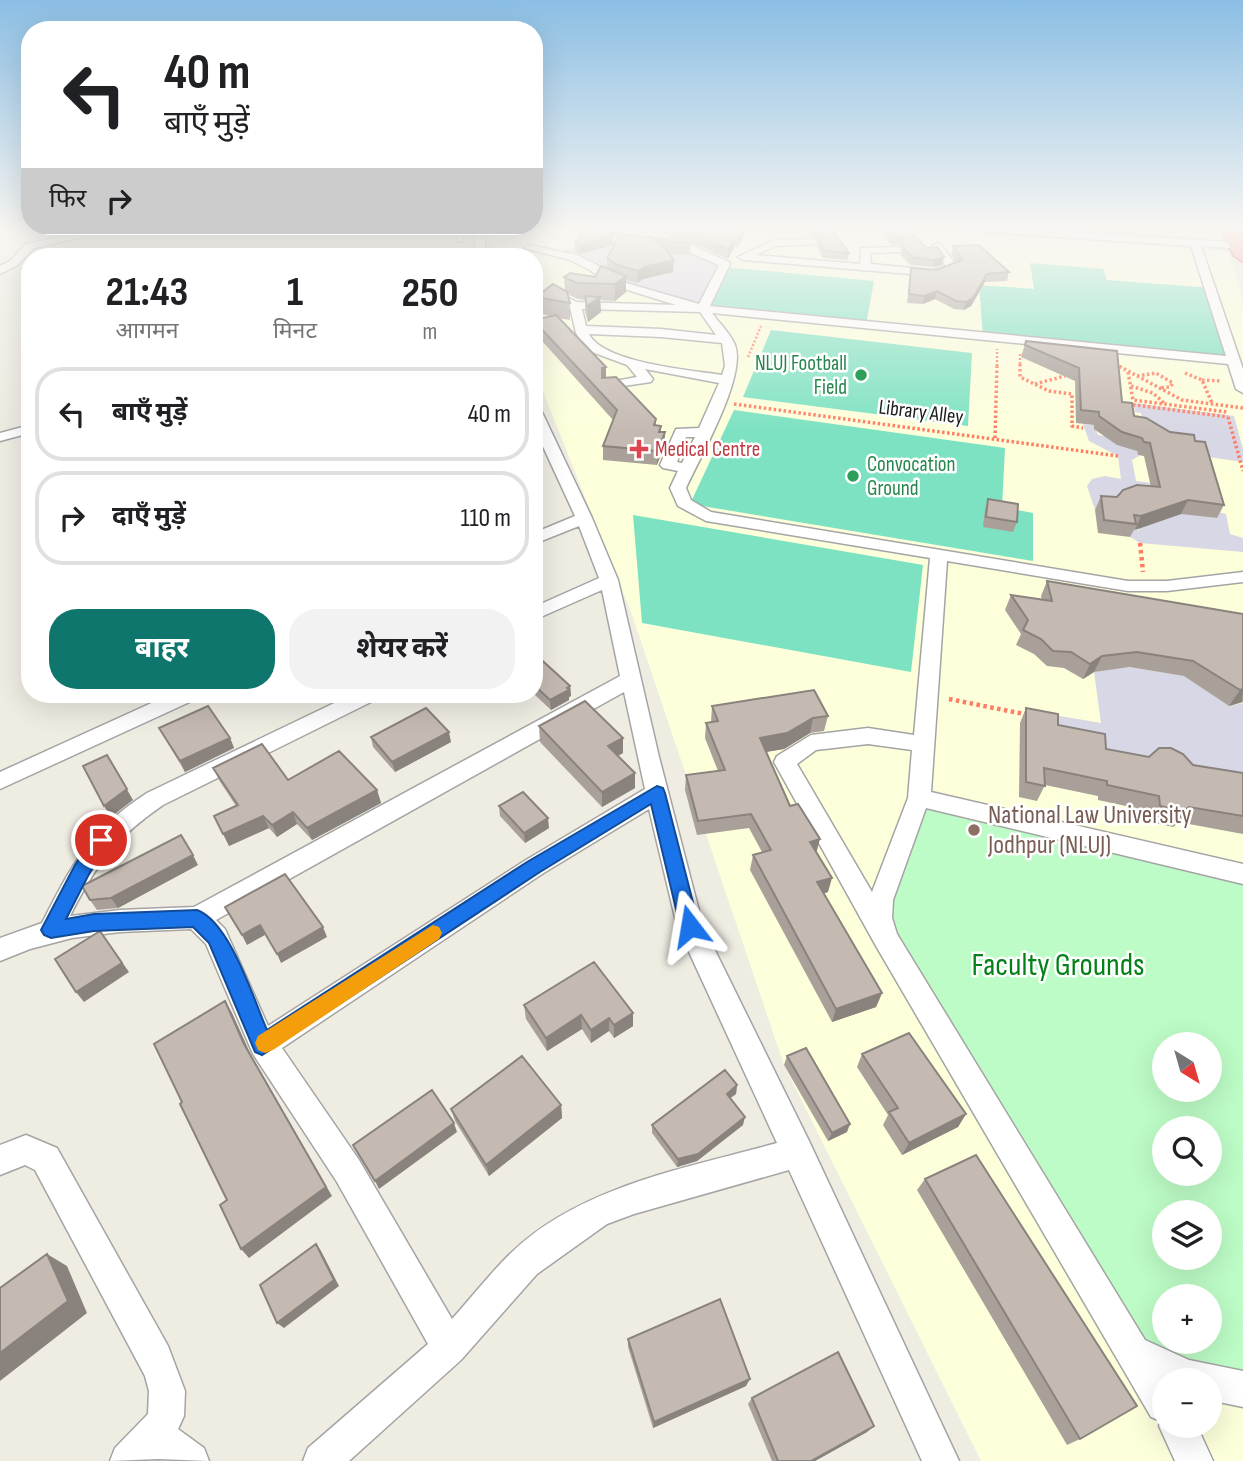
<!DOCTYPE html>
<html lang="hi">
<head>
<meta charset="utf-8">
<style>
	:root { --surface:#fff; --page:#f2f2f2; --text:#202124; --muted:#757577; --line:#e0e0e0; --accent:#0f766e }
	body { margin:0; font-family:"Sofia Sans Condensed","Noto Sans Devanagari",sans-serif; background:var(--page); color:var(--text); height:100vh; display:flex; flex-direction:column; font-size:26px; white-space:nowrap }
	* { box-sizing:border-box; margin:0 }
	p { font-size:23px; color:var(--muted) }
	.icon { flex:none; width:38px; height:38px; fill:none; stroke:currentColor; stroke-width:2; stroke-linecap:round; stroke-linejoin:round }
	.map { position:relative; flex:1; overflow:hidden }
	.sheet { position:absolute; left:21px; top:248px; width:522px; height:455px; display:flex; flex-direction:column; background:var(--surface); border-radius:28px; box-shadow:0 7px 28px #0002 }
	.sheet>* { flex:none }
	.banner { position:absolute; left:21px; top:21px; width:522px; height:214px; border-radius:28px; box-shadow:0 7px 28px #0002; background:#fff; color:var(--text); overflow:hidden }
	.needle { width:46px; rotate:143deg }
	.controls { position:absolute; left:1152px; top:1032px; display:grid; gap:14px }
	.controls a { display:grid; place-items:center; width:70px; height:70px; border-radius:50%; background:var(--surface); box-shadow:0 7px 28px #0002; font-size:35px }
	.pin { position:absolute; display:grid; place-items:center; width:60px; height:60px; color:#fff; margin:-30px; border:4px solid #fff; border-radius:50%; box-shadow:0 2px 7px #0007 }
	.me { position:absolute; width:77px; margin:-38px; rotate:346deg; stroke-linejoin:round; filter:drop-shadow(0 0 5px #0008) }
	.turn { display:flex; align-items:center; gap:24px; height:147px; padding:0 28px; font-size:32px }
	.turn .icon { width:91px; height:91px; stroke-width:2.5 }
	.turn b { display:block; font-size:49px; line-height:60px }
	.then { display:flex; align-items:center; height:66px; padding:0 28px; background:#0003; gap:14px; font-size:26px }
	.eta { display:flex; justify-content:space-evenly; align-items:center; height:119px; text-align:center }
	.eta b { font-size:42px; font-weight:700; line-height:49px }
	.action { display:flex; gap:14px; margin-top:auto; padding:14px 28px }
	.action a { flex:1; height:80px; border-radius:28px; background:var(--accent); color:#fff; font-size:28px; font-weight:700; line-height:80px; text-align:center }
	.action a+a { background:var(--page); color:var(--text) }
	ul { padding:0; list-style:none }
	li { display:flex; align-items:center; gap:21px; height:94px; margin:0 14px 10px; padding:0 14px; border:4px solid var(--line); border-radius:28px }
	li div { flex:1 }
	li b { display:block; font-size:26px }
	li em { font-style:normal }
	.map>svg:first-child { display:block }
	.education { fill:#fdffdb; fill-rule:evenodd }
	.park { fill:#bdfcc6; fill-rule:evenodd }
	.pitch { fill:#7ce2c1 }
	.plaza { fill:#d8d7e5 }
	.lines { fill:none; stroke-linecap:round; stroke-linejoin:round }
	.lane-casing { stroke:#a4a4a4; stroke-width:4 }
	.street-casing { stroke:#a4a4a4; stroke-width:3 }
	.highway-casing { stroke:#e01c53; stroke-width:3 }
	.path-far2 { stroke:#ff7d63; stroke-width:2.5; stroke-dasharray:2 2; stroke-linecap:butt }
	.path-far1 { stroke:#ff7d63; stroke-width:3.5; stroke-dasharray:2.5 2.5; stroke-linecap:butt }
	.path { stroke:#ff7d63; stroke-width:4.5; stroke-dasharray:3.5 3.5; stroke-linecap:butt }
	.lane { fill:#fff; fill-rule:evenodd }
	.street { fill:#fff; fill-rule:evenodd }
	.highway { fill:#ea8692; fill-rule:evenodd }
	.wall { fill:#a9a099 }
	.shaded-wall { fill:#89827d }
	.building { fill:#c4bab2; stroke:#89827d; stroke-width:2 }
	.route { fill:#1a73e8; stroke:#114b97; stroke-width:2 }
	.slow { fill:#f59e0b }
	.leisure-dot { fill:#2e9e5b; stroke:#fff; stroke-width:2.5 }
	.health-dot { fill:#e0444e; stroke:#fff; stroke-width:2.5 }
	.education-dot { fill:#8d6e63; stroke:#fff; stroke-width:2.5 }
	.labels { text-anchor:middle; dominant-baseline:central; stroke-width:5; stroke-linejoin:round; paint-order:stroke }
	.far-leisure-label { font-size:21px; fill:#27864d; stroke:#fff; text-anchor:end }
	.far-street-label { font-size:21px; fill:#1d1d1d; stroke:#fff }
	.far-health-label { font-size:21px; fill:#be3a42; stroke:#fff; text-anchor:start }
	.education-label { font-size:26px; fill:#785e54; stroke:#fff; text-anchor:start }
	.near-park-label { font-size:32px; fill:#068018; stroke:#fff }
</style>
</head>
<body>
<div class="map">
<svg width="1243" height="1461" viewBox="0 0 1243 1461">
	<rect width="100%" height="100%" fill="#efece2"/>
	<path class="education" d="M493,228H933L1228,252L1243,300V1461H981L784,1065L632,615L534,369V257H495ZM1164,1045H1209V1090H1164ZM1164,1129H1209V1174H1164ZM1164,1213H1209V1258H1164ZM1164,1297H1209V1342H1164ZM1164,1381H1209V1426H1164Z"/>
	<path class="park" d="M919,798L1243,874V1389L1209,1381L1137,1343L885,938L881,900ZM1164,1045H1209V1090H1164ZM1164,1129H1209V1174H1164ZM1164,1213H1209V1258H1164ZM1164,1297H1209V1342H1164Z"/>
	<path class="pitch" d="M1030,263L1103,269L1107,280L1212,288L1234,361L983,337L979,285L1034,289Z
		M723,267L874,281L866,325L703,309Z
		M771,330L972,353L968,426L743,397Z
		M734,410L1005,448L1002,507L1033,513V561L690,504Z
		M633,515L923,565L911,672L642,623Z"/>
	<path class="plaza" d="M609,238L684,247L725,264L703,309L612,282L600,271L561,251Z
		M1134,403L1234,416L1243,449V462L1188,454L1143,425L1141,413L1135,412Z
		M1083,424L1094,425L1098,435L1109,437L1117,445L1136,450L1139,456L1132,460L1136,481L1167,485L1095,510L1087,486L1092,479L1105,476L1121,479L1118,456L1089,441Z
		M1165,510L1216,518L1214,511L1226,514L1230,534L1243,538V552L1140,543L1130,537L1128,529L1139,530L1138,520Z
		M1102,663L1205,679L1198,685L1229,706L1243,703V791L1050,740L1048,714L1101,723L1094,672Z"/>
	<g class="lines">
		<defs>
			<path id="lane" d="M452,228H457L463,241H459Z"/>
			<path id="street" d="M103,228H122L34,248L18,265L0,274V266L10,261L26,244Z
				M473,228H483L487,257H477Z
				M631,228H654L729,262L730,264L710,306L1226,356L1191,246L970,231L965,228H1015L1243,243V249L1201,246L1243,369V393L1236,389L1228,364L712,313C719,323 731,334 735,345C747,376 700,457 686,488L691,500L711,512L1128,581H1167L1243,572V582L1167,591H1128L947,561L931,792L1243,864V884L926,808L893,900L892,918L897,934L1145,1340L1189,1360L1243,1371V1407L1209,1400V1381H1164V1426H1197L1213,1461H1175L1159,1426L1161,1421L1151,1417L876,946L774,762L777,756L811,735L868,728L914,735L930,558L706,521L678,506L670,488L678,471L663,468L660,465L676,429L699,428L719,383L645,369L653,379L651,382L604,389V383L637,377L627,365L592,352L582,344L576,333L570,307L558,299L564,296L577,302L676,305L608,284L590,270L570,260L524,248L529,245L577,255L597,265L616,280L699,304L719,265L651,236L643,228L627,238L637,240V244L612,242V238ZM582,309L700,312L716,335L661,329L586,326ZM589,334L661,337L722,343L725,366L722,375C691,370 603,363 589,334ZM686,437H695L682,463L677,462ZM868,744L912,750L908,798L872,892L797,764L816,750Z
				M817,239L821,240V244L776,246L755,255L860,264L861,248L897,247L901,248V252L870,253L871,264L933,270L946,266L932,246L937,243L941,244L957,267L934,276L743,260L738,257L774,240Z
				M534,406L541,410L592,518L618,580L659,757L703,926L809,1141L959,1461H922L789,1170L634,1214L607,1224L537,1274L461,1360L349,1461H303L308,1448L428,1344L337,1182L253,1054L206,944L191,929L120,932L72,938L30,949L0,961V938L42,923C72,864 90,830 147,793L351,695H378L375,700L163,805C116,837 95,866 70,916L120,910L194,907L620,676L602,590L534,620V607L599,578L579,526L534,544V533L575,516L534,427ZM624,692L645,789L526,860L268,1026L225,929L216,920ZM649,809L677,926L777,1143C687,1168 581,1186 512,1252C491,1272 472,1297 452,1319L359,1160L282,1048L542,874Z
				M30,425V433L0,441V433Z
				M169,695H197L194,700L0,789V772Z
				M26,1135L57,1148L168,1346L185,1391L184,1416L178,1429L204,1448L209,1461L158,1459L110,1461L115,1448L148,1414L149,1391L145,1376L35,1170L25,1165L0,1175V1145Z"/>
			<path id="highway" d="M1220,228H1238L1243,238V262L1234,256Z"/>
		</defs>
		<use href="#lane" class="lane-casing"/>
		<use href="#street" class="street-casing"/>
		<use href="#highway" class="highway-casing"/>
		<path class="path-far2" d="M1020,354V366
			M748,357L761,326
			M1115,364L1118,366
			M997,366V349"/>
		<path class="path-far1" d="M1020,364V377L1049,391L1072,394V426L1083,428
			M1115,364L1182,400L1243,408
			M1128,372L1133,400L1227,412
			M1185,373L1202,380L1212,403
			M1137,376L1156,373L1173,383L1170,387L1160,388
			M1202,380L1222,381
			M1035,384L1065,376
			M1131,386L1153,393L1164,403
			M734,404L1118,456
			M1128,404L1228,417
			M1228,417L1243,471
			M995,438L997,364"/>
		<path class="path" d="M1140,543L1143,572
			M949,699L1029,715"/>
		<use href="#lane" class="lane"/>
		<use href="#street" class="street"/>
		<use href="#highway" class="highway"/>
	</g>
	<path class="wall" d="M587,228H626L612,235L613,236V245L580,254L575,252V243Z
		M660,228H747L738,247H734L728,259Z
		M807,228H830L849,253L848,260L823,258L817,247L818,239L823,238L811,237Z
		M882,228H908L926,248L944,257L942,265L933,267L910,265L901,255L903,246L892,245L881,232Z
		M620,234L691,244L690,255L669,254L673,272L643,279L637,283L626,280V292L615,301L600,300L601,312L588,322L585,312V300L578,299L567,294L570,303V320L558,318L606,377L656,419V425L661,426V432H665L664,446L657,465L603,460V446L613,420L534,332V320L551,316L537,313L536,297L565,291L564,277H595L607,269V258Z
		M953,246L1009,272L1007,281L985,282L971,306L964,310L954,309L935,299L923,304L907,303L911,268L937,270L956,262L951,254Z
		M1026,341L1117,351L1122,402L1134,416L1170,432L1195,441L1224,505L1217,518L1181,514L1134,530L1130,537L1098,533L1095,510L1101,496L1117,497L1151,487L1144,456L1138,455L1137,451L1117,445L1094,429V425L1076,423L1075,381L1021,357Z
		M988,499L1017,522L1013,532L983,527L985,509Z
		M1047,581L1243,614V702L1229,706L1184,676L1129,667L1094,672L1083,679L1064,668L1047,666L1034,654L1016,645L1021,634L1005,610L1011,595L1042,600L1041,596Z
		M534,653L570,686L571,696L569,697V700L551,710L534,694Z
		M712,706L828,716L824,731L810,733L784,749L766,752L790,806L816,852L828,892L823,893L882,993L876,1007L832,1022L750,870L753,855L762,852L749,828L697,835L685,790L686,775L718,771L705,738L706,723L711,722Z
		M1026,708L1106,749L1149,757L1243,773V834L1178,822L1173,827L1150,822L1149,811L1098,800V796L1045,785L1037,801L1019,797L1020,723Z
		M539,726L623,738V753L618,756L635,788L602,807L540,742Z
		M159,728L230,738L234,748L185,772Z
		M371,737L451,742L395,772L373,747Z
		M213,768L288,780L377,790L381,803L312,840L297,824L277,837L269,828L229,846L236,806L219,780Z
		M499,806L549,828L525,843L500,816Z
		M198,865L118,908L97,910L90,900Z
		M524,1005L633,1013V1026L614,1038L609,1031L591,1043L582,1029L547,1051L526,1019Z
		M862,1054L966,1114L958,1127L902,1155L883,1125L888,1115L857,1067Z
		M787,1056L847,1132L828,1141L784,1065Z
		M737,1085L736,1094L730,1098L743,1125L697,1161L677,1167L652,1133V1125Z
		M561,1105L562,1118L489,1176L455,1121L451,1109Z
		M925,1179L1080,1439L1067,1445L917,1190Z
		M628,1339L746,1386L653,1428L628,1347Z
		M752,1398L867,1432L815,1461H772L748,1404Z"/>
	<path class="shaded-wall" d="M611,228H626L611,236H613V245L580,254V245Z
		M744,228H747L738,247L739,239Z
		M734,238V247L728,259L729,250Z
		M944,257L942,265L933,267L934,260Z
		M674,260L673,272L643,279L637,283L638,271L644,267Z
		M987,274L985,282L971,306L964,310L966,302Z
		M626,276V292L615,301V284Z
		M937,291L935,299L923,304L924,296Z
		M600,297L601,312L588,322L587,306Z
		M606,367V380L602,381V368Z
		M665,432L664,446L657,465L658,451Z
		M1188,500L1181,514L1135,530L1141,516Z
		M1102,656L1094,672L1083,679L1090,664Z
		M570,686L571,696L569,697V700L551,710L550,700Z
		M1243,689L1242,702L1229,706L1240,690Z
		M813,718L810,733L784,749L758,753L760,738Z
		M449,732L451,742L395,772L392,762Z
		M230,738L234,748L185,772L180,761Z
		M623,738V753L608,761V746Z
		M113,765L133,800L111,817L104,806Z
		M635,773V788L602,807V792Z
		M377,790L381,803L312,840L307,828Z
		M1189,807L1178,822L1173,827L1184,811Z
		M293,812L297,824L277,837L272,825Z
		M263,816L269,828L229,846L223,834Z
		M548,818L549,828L525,843L524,833Z
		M820,839L816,854L810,842Z
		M193,855L198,865L118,908L111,898Z
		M832,878L828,892L813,897L817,882Z
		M260,925L265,935L247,945L242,935Z
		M323,927L327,937L281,963L277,954Z
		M100,931L129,972L84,1002L76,992Z
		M882,993L876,1007L832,1022L836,1009Z
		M225,1001L232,1013L251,1055L332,1196L249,1258L241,1249Z
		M633,1013V1026L614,1038V1025Z
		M581,1015L582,1029L547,1051L546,1038Z
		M609,1018V1031L591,1043V1030Z
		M737,1085L736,1094L725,1102L727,1094Z
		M561,1105L562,1118L489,1176L486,1165Z
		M966,1114L958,1127L902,1155L909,1143Z
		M745,1117L743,1125L697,1161L677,1167L678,1159Z
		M454,1123L457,1132L379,1189L375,1181Z
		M850,1124L847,1132L828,1141L832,1133Z
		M316,1244L321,1251L339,1286L284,1328L277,1323Z
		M47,1254L67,1266L87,1313L0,1381V1353Z
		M750,1379L746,1386L653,1428L654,1422Z
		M874,1426L867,1432L815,1461H811Z"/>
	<path class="building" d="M587,228H611L609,233L613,236L580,245L575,243Z
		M679,228H744L739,239L734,238L729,250Z
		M812,228H830L849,253L825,251L818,239L824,238V231L812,229Z
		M885,228H908L926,248L937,247L944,257L934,260L912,257L902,247L905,239L893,237Z
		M620,234L668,239L674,236L691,244L653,240L664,247L674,260L644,267L638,271L617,265L607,258Z
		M979,245L1009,272L987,274L973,298L966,302L956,301L937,291L924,296L909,294L911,268L937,270L962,260L953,246Z
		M601,266L626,276L615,284L577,283L564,277L570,273L595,277Z
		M553,284L567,292L570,303L536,297Z
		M585,296L600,297L587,306Z
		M556,315L606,367L602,368V378L616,377L656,419L654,425L661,426L659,432H665L658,451L603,446L617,410L534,321V320Z
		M1026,341L1117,351L1122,402L1132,403L1134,416L1146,418L1170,432L1194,435L1195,441L1205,442L1224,505L1188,500L1141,516L1134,515L1136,524L1104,520L1101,496L1117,497L1123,490L1137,485L1160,487L1150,443L1144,442L1142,438L1122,432L1099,416V412L1081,410L1079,368L1025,345Z
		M988,499L1018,504L1017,522L986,517Z
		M1047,581L1243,614V689L1240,690L1193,661L1137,652L1102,656L1090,664L1071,652L1053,651L1041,639L1023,630L1028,620L1011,595L1052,601Z
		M534,653L570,686L567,688L569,690L550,700L534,685Z
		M814,690L828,716L813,718L787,733L760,738L790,806L798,804L820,839L810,842L832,878L817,882L882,993L836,1009L753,855L771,850L751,814L698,821L686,775L725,770L706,723L718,721L712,706Z
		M585,701L623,738L608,746L635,773L602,792L539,726Z
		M208,706L230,738L180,761L159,728Z
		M426,708L449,732L392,762L371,737Z
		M1026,708L1058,714V725L1105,734L1106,749L1149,757L1159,748H1171L1183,754L1193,765L1243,773V816L1189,807L1184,811L1160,806L1159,796L1107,785V781L1044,768L1045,786L1026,782Z
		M262,744L288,780L339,751L377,790L307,828L293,812L272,825L263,816L223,834L214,816L238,805L213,768Z
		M107,755L127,789L104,806L83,766Z
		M523,792L548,818L524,833L499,806Z
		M181,835L193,855L111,898L90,900L82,886Z
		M285,874L323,927L277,954L260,925L242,935L225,907Z
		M100,931L122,963L76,992L55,959Z
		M594,962L633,1013L614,1025L609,1018L591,1030L581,1015L546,1038L524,1005Z
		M225,1001L244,1044L326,1187L241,1249L220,1205L227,1200L180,1104L182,1102L154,1044Z
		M909,1033L966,1114L909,1143L889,1112L898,1108L862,1054Z
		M806,1048L850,1124L832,1133L787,1056Z
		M522,1056L561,1105L486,1165L451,1109Z
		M725,1070L737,1085L727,1094L745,1117L698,1154L678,1159L652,1125Z
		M432,1090L454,1123L375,1181L353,1145Z
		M976,1155L1137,1406L1080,1439L925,1179Z
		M316,1244L334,1280L277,1323L260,1285Z
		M47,1254L68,1301L0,1353V1288Z
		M720,1299L750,1379L654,1422L628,1339Z
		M838,1352L874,1426L811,1461H778L752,1398Z"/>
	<linearGradient id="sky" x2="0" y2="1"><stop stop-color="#8bbee4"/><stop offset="0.53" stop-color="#f8f6f2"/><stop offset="1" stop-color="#f8f6f2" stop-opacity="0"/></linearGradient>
	<rect width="1243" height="432" fill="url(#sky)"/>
	<path class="route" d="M657,786L663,788L665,793L699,926L696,932L690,934L683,932L680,926L651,804L540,872L262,1055L255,1052L209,943L193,927L94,931L51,938L44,935L41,930L75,865L95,835H107L110,840L88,876L66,919L94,914L197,910C230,922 253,998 267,1030L527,862Z"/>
	<path class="slow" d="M433,925L439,927L442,933L439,939L273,1050L265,1053L258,1050L255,1043L258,1036Z"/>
	<g class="leisure-dot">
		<circle cx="861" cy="375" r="7"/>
		<circle cx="853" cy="476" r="7"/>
	</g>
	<path class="health-dot" d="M635.5 438.5h7v7h7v7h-7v7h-7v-7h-7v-7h7z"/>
	<circle class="education-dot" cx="974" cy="830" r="7"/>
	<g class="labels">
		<g class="far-leisure-label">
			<text x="847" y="363">NLUJ Football<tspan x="847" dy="24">Field</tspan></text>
			<text x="867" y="464" text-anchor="start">Convocation<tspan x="867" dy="24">Ground</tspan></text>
		</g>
		<g class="far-street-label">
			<text transform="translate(921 412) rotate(7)">Library Alley</text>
		</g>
		<g class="far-health-label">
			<text x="655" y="449">Medical Centre</text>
		</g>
		<g class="education-label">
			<text x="988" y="815">National Law University<tspan x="988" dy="30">Jodhpur (NLUJ)</tspan></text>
		</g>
		<g class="near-park-label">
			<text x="1058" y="965">Faculty Grounds</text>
		</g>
	</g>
</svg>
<div class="controls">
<a><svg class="needle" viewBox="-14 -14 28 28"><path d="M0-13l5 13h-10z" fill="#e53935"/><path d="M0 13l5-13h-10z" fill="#757577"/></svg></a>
<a><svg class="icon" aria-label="search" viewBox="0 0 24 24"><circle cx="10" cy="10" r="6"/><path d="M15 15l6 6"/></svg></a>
<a><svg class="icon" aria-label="layers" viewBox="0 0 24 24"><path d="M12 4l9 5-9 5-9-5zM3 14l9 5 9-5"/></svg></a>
<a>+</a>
<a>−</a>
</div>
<div class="pin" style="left:101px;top:840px;background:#d93025"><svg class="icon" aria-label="arrive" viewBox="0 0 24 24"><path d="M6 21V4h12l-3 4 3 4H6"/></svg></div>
<svg class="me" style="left:690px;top:926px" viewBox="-20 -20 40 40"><path d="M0-17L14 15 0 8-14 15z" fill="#1a73e8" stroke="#fff" stroke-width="4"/></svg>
<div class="banner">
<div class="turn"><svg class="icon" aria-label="left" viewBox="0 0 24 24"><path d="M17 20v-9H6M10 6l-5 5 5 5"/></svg><div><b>40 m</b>बाएँ मुड़ें</div></div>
<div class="then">फिर<svg class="icon" aria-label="right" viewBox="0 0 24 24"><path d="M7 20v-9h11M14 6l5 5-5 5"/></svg></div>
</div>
<section class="sheet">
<div class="eta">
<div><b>21:43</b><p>आगमन</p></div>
<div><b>1</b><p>मिनट</p></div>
<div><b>250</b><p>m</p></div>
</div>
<ul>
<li><svg class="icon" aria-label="left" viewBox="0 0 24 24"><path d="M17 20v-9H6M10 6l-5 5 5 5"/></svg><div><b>बाएँ मुड़ें</b></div><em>40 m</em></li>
<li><svg class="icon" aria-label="right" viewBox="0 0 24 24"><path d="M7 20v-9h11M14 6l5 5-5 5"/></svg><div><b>दाएँ मुड़ें</b></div><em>110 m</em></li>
</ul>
<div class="action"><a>बाहर</a><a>शेयर करें</a></div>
</section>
</div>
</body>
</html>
